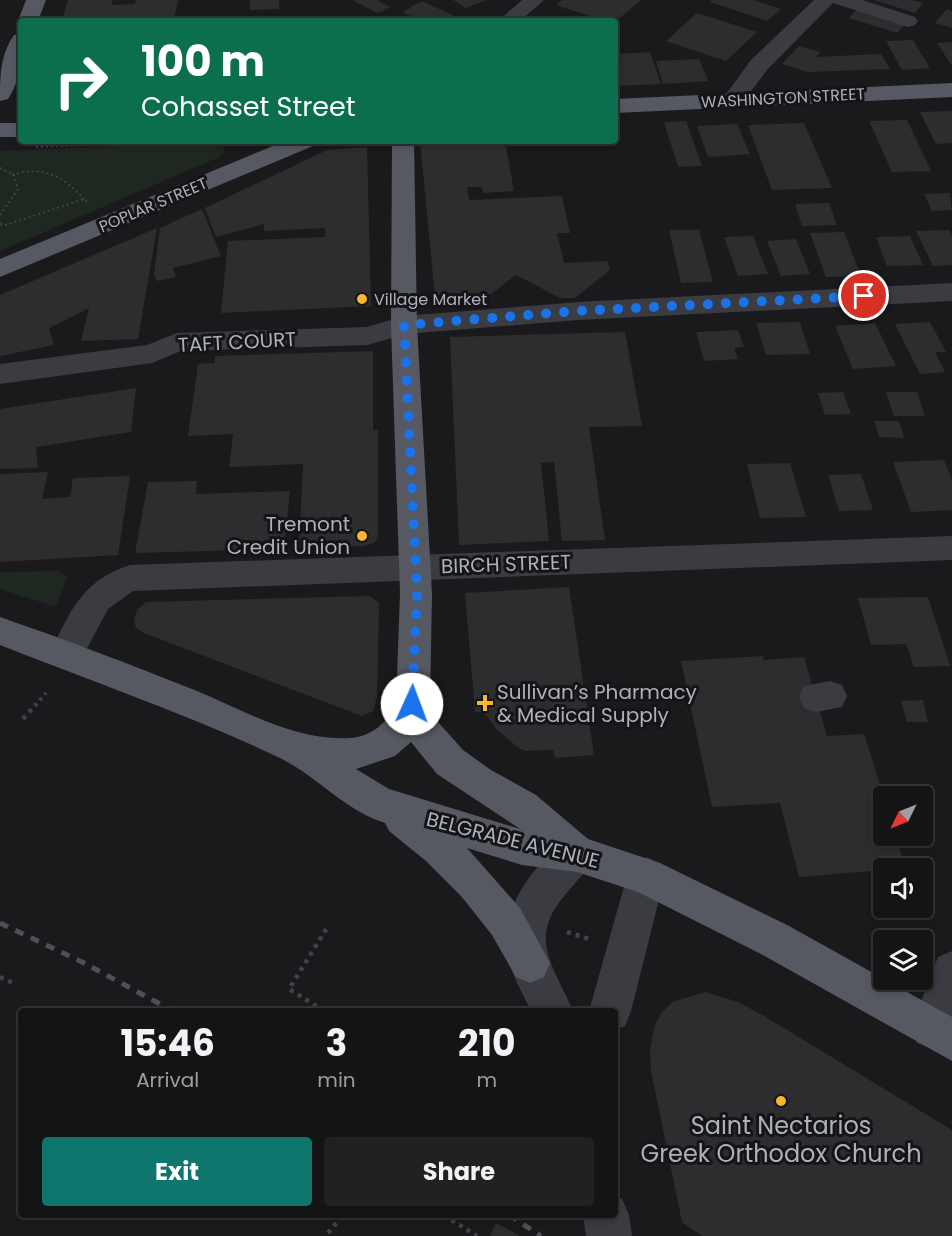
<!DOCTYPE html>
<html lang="en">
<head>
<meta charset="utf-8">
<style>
	:root { --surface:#141415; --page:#212122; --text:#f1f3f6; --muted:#9d9ea0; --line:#333334; --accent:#0f766e }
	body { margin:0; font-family:Poppins,sans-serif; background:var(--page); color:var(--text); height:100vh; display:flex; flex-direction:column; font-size:22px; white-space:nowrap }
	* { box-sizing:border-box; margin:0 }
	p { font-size:20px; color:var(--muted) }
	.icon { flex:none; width:33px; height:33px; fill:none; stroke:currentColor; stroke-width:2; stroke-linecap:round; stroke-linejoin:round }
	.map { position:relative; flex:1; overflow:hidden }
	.details { position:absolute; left:18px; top:1008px; width:600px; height:210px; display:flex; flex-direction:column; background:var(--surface); border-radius:6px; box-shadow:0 3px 9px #0003,0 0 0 2px var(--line) }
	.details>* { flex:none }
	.banner { position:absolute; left:18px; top:18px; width:600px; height:126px; border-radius:6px; box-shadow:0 3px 9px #0003,0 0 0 2px var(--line); background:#0b6e4f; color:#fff; overflow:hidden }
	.needle { width:39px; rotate:227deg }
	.tools { position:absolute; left:873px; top:786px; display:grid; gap:12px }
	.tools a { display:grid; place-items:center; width:60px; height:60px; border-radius:6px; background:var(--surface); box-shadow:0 3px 9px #0003,0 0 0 2px var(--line); font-size:30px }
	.pin { position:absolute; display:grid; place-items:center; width:51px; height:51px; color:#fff; margin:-26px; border:3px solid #fff; border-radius:50%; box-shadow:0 2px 6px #0007 }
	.me { position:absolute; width:66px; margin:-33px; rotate:2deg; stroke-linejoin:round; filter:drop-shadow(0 0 4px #0008) }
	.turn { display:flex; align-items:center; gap:21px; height:126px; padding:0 24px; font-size:27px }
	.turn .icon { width:78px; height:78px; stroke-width:2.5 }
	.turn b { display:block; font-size:42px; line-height:51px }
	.eta { display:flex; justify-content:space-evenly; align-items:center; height:102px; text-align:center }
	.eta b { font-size:36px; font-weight:700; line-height:42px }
	.primary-button { display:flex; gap:12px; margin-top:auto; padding:12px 24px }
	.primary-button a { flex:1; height:69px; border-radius:6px; background:var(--accent); color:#fff; font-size:24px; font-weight:700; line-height:69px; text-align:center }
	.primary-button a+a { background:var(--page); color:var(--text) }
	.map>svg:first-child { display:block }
	.green { fill:#1f2820 }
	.building { fill:#2d2d30 }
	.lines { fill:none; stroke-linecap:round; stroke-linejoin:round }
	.path-far2 { stroke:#404348; stroke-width:2; stroke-dasharray:2 3; stroke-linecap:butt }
	.path-far1 { stroke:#404348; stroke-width:4; stroke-dasharray:3 4.5; stroke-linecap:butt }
	.path { stroke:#404348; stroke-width:4.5; stroke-dasharray:4 5; stroke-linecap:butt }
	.minor { fill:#3a3c41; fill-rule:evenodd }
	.major { fill:#565961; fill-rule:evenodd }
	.rail { stroke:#4d5056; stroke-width:5; stroke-dasharray:9 8; stroke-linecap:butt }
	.route { stroke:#1a73e8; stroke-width:10; stroke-dasharray:0 18 }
	.poi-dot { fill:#fbb532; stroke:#151517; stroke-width:2 }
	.labels { text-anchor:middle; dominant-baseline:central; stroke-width:6; stroke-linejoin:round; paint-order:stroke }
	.far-street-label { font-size:16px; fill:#acb1bc; stroke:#151517 }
	.far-poi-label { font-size:16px; fill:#acb1bc; stroke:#151517; text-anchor:start }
	.street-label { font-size:20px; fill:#acb1bc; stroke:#151517 }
	.poi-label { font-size:20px; fill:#acb1bc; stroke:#151517; text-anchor:end }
	.near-poi-label { font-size:24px; fill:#acb1bc; stroke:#151517 }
</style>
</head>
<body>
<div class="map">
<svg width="952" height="1236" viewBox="0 0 952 1236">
	<rect width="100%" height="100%" fill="#1a1a1c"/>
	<path class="green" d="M206,142L223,146L224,152L217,158L0,251V151Z
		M56,571L68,576L57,603L53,606L0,589V572Z"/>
	<path class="building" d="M68,0H113L111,5L135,4L136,0H178L174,21H62Z
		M250,0H279V9L250,10Z
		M352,0H377L390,7L378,13Z
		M453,0H486L466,8Z
		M562,0H641L616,21H605L556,5Z
		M712,0H753L781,9L767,21L710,2Z
		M874,0H912L923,3L915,13Z
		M422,1L461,19L421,21L402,12Z
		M860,6L908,21L897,33L849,18Z
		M947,9L952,11V28L935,23Z
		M697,13L757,32L726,61L666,41Z
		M354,17V21H304V19Z
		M913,40L930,68L902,70L886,41Z
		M952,42V66L937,43Z
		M799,46L820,52L816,57L881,54L890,69L808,72L782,64Z
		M650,52L661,84L615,86V61L621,60L619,54Z
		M699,59L708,81L663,84L656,61Z
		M952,111V143L936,144L920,112Z
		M907,120L931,171L892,172L869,121Z
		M686,121L702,166L678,167L664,122Z
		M804,123L832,188L772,190L748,125Z
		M737,124L750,154L708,157L697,126Z
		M420,141H505L514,191L483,193L482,187H467L469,200L562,196L570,233H557L564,263L607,261L610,270L575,298H560L516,275L479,303L448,304L435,296Z
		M367,147L371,306L221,313L228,241L325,237V228L264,231V224L216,237L205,208L327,150Z
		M950,193L952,210L932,211L924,194Z
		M829,203L837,225L802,226L795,204Z
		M202,209L221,256L173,268L176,277L157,281L154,274L160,228Z
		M157,228L138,339L81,341L89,308L49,328L54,345L0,356V295Z
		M669,230H699L713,282L681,283Z
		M949,230L952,236V265L933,266L916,231Z
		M844,232L861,276L826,277L810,233Z
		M753,236L768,274L738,276L724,237Z
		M910,236L923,265L887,266L876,237Z
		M796,239L810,274L781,276L767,241Z
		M800,322L810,354L766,355L756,323Z
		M930,322L946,352H935L945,372L920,374L895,324Z
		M875,323L896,366L853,369L835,326Z
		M738,330L744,347L734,348L738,359L704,361L696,332Z
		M625,332L642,426L589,427L605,540L562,541L554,462L541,463L549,541L459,545L450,337Z
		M373,351V430H378V537L375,542L365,546L299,548L303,464L229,467L233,434L188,436L198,364L215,363V356Z
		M136,388L131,432L36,447L38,468L0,469V409Z
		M843,392L851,414L825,415L818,393Z
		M886,392H917L925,416H894Z
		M874,421H899L904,438L879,437Z
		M944,460L952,480V510L911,512L893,462Z
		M790,463L806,517L760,518L747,464Z
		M48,472L42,499L70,497L73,478L130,476L118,555L0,562V474Z
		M861,474L873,510L839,511L828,475Z
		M197,481L196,494L290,491L284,549L135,553L148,482Z
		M569,587L594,755L555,758L553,750L525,751L519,748L497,730L484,712H475L465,593Z
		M370,596L379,603L377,698L373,711L362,716L144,633L136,628L134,621L137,610L146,602Z
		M928,597L950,666L914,667L906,644L871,645L858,598Z
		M763,656L764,660L804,657L827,736L864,734L884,797V836H895L906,868L799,877L780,803L712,807L681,661Z
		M923,700L928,722H907L901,701Z
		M705,992L738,1002L764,1016L952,1130V1236H702L682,1222L651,1071L650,1050L654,1028L661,1013L673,1002Z
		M496,1223L520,1236H490Z"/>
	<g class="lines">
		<path class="path-far2" d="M36,147L182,141
			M0,168L14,175L18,189L0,215
			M12,175C43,165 63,176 84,199
			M0,224L6,225L84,199L88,203"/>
		<path class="path-far1" d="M35,706L46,693"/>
		<path class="path" d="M23,719L36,704
			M567,932L589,939
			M0,977L15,984
			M324,1011L289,989L327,928
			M444,1215L477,1236
			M328,1233L343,1215"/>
		<path class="minor" d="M522,0H544L520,21H498Z
			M814,0H862L915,17L918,21L915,25L908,27L833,3L767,70L740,106H724L721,101L751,60Z
			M952,283V301L578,320L405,334L368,345L181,351L152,363L0,384V364L147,345L177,333L367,327L404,316L578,302Z
			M952,536V560L133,591L108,609L78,665L66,669L54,665L49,655C70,612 81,581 130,565Z
			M830,681L842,685L847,696L842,707L816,712L804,708L799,697L804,686Z
			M577,836L590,841L596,854C589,870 576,881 565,895C527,939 554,966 573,1011H531C522,992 510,972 506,951C498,911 541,850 577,836Z
			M646,857L660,863L665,876L631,1011L625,1026L615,1030V1011H589L627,876L632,863Z
			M952,951V1030L947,1043L932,1049L917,1043L911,1028L938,957Z
			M615,1196L622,1199L629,1215L632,1236H586L583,1215H615Z"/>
		<path class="major" d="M26,0H46L38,21H21V25L18,21Z
			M21,33C21,56 22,79 8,99L0,101C0,77 0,55 14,35Z
			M952,83V97L615,113V99Z
			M0,123H21V137H0Z
			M285,141H316L313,146L0,277V259Z
			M392,141H414L417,325L432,594L430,704L438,722L463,750L491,770L536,795L588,839L660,863L789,926L952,1017V1061L761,954L638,892L577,872L522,865L467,848L520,908L550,963L544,977L530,983L516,977L492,935L461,896L426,861L389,831L385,823C344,810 317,776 280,758C190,715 93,682 0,645V617C64,639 129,664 192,689C242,709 295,742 351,738C372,736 387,723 396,704L400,594L391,325ZM411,742L437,774L520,829L389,789L356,769L395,756Z"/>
		<path class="rail" d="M0,923L84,963L173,1011
			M509,1215L541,1236"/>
	</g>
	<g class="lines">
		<path class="route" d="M412,704L417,594L404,325L578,311L864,296"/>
	</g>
	<g class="poi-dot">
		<circle cx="362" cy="299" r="6"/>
		<circle cx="362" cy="536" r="6"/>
		<path d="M482 694h6v6h6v6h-6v6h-6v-6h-6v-6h6z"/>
		<circle cx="781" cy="1101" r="6"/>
	</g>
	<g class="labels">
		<g class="far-street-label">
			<text transform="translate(783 98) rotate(-3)">WASHINGTON STREET</text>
			<text transform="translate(153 205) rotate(-23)">POPLAR STREET</text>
		</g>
		<g class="far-poi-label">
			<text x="374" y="299">Village Market</text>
		</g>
		<g class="street-label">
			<text transform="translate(237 342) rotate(-3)">TAFT COURT</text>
			<text transform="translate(506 564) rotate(-2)">BIRCH STREET</text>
			<text transform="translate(513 840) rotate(14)">BELGRADE AVENUE</text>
		</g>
		<g class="poi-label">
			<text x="350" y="524">Tremont<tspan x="350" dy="23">Credit Union</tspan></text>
			<text x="497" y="692" text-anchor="start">Sullivan’s Pharmacy<tspan x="497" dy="23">&amp; Medical Supply</tspan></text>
		</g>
		<g class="near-poi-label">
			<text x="781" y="1125">Saint Nectarios<tspan x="781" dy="28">Greek Orthodox Church</tspan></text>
		</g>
	</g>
</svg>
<div class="tools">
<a><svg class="needle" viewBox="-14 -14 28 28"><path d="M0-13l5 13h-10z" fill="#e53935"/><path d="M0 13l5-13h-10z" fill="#9d9ea0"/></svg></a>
<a><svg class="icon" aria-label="sound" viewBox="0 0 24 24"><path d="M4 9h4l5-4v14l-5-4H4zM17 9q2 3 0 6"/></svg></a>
<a><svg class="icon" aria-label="layers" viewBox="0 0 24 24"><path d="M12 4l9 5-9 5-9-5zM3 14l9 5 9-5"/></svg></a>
</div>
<div class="pin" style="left:864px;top:296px;background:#d93025"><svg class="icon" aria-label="arrive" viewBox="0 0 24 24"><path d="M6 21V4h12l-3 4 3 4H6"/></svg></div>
<svg class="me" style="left:412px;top:704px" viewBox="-20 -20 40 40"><circle r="19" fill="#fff"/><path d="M0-13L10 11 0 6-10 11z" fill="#1a73e8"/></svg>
<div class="banner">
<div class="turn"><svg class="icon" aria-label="right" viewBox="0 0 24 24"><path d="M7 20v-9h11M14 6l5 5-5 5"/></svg><div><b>100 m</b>Cohasset Street</div></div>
</div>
<section class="details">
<div class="eta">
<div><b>15:46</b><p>Arrival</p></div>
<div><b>3</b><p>min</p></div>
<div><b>210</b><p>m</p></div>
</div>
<div class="primary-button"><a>Exit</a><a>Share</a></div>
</section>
</div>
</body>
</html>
